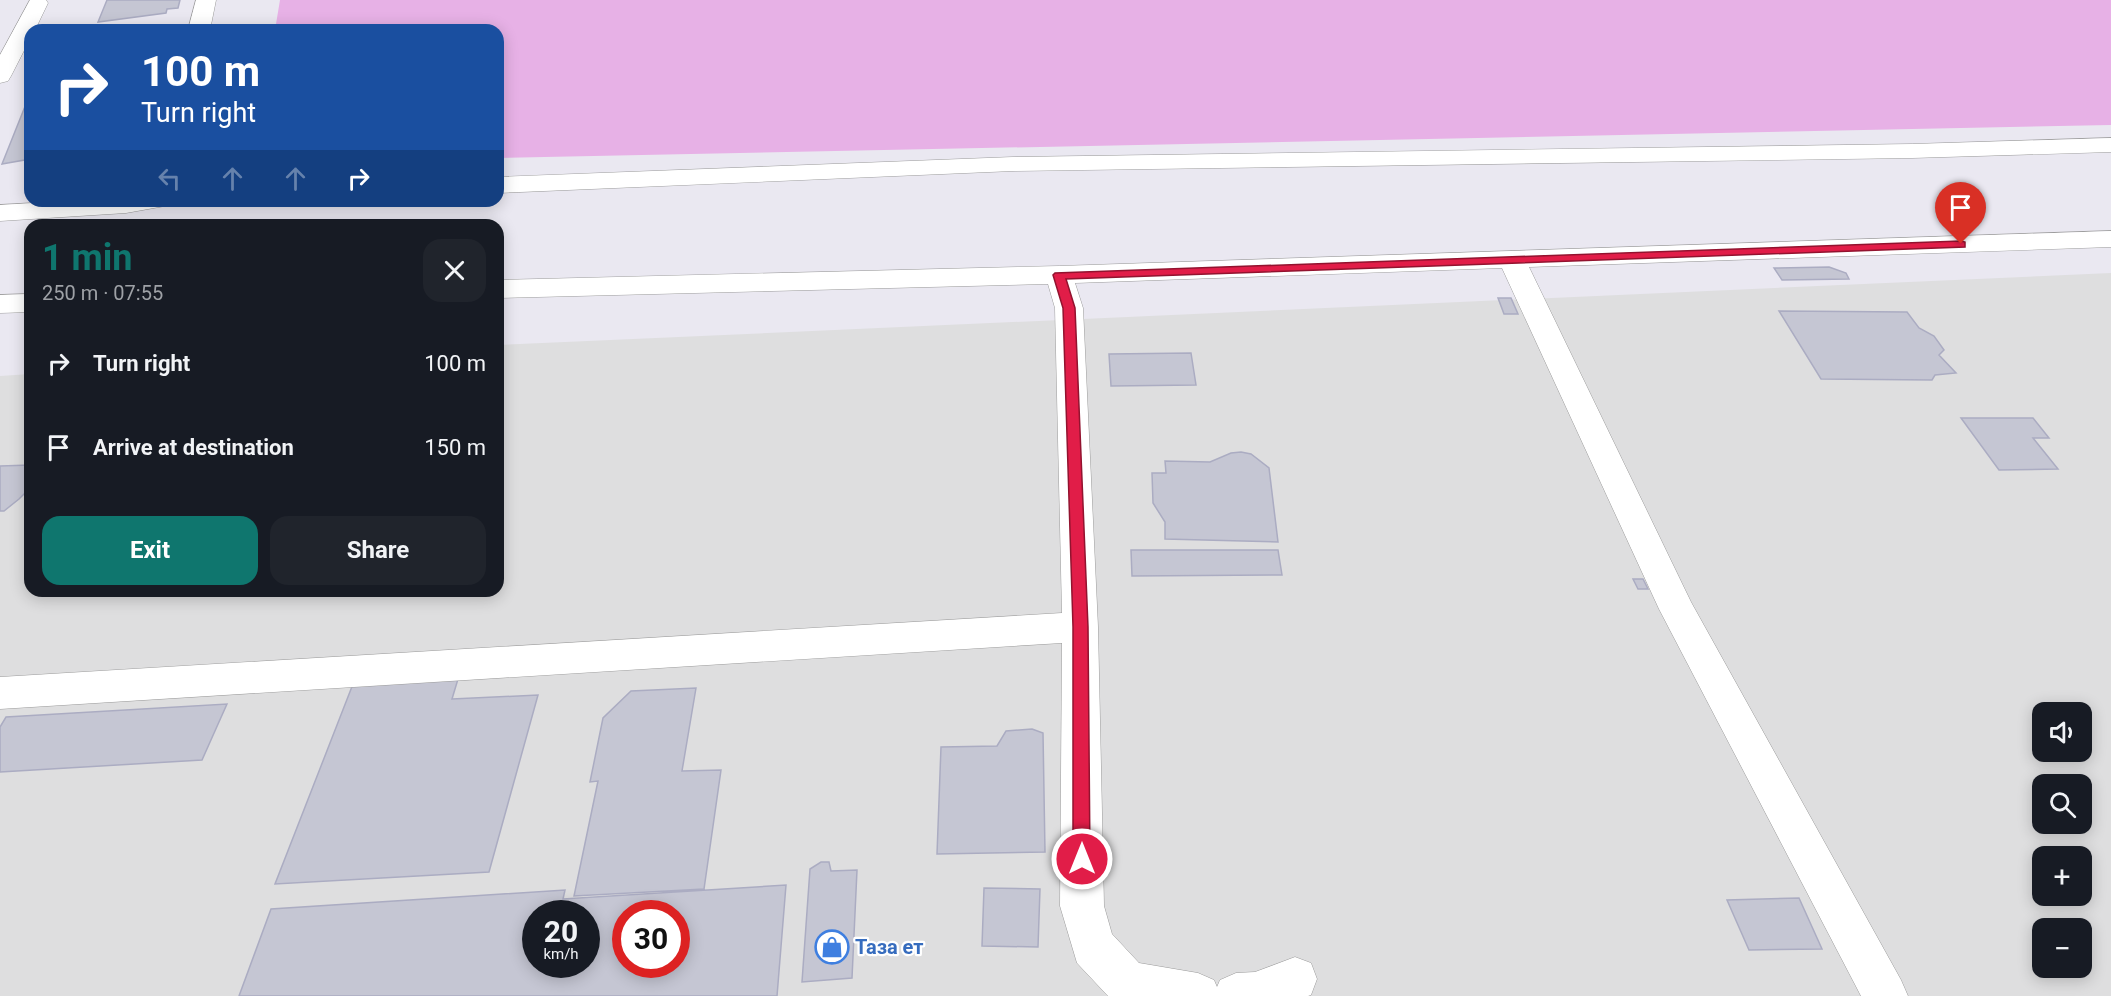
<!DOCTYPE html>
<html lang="en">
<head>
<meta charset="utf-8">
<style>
	:root { --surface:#171b24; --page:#20242c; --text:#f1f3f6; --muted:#9ea1a6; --accent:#0f766e }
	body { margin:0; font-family:Roboto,sans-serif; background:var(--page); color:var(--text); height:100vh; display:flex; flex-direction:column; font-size:22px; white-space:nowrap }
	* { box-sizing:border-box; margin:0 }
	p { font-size:20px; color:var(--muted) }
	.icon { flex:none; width:33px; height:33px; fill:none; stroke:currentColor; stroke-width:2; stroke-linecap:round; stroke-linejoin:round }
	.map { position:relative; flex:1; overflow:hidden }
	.drawer { position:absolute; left:24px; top:219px; width:480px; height:378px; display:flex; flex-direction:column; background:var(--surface); border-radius:18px; box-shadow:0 3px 15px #0003 }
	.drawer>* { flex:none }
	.hud { position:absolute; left:24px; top:24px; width:480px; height:183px; border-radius:18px; box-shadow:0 3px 15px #0003; background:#1a4fa0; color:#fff; overflow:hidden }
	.fabs { position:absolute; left:2032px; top:702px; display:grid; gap:12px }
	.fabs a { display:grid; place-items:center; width:60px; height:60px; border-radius:12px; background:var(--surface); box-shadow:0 3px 15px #0003; font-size:30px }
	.speed { position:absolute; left:522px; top:900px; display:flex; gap:12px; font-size:30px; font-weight:700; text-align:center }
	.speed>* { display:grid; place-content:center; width:78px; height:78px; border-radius:50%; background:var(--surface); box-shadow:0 3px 15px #0003; line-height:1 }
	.speed small { font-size:15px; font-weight:400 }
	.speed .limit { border:9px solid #d22; background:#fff; color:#111 }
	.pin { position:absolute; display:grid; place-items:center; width:51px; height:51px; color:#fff; margin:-62px -26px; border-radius:50% 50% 50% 0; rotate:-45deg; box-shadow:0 0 6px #0007 }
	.pin .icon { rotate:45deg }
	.me { position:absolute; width:66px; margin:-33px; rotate:0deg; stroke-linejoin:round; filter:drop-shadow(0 0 4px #0008) }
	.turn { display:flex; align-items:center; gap:21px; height:126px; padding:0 18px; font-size:27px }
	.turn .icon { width:78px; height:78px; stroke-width:2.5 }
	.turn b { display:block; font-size:42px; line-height:51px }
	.lanes { display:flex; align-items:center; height:57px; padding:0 18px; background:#0003; justify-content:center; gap:30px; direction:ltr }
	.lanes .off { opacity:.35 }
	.round { display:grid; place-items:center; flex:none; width:63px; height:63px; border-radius:18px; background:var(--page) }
	.headline { display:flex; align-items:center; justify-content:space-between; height:102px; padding:0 18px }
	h1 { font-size:36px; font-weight:700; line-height:45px; color:var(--accent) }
	.action { display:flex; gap:12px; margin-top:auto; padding:12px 18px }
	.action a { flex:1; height:69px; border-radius:18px; background:var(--accent); color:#fff; font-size:24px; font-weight:700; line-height:69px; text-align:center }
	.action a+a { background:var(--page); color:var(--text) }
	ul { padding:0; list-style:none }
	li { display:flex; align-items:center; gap:18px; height:84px; padding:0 18px }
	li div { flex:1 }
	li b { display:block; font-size:22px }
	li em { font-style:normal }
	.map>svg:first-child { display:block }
	.residential { fill:#dededf; fill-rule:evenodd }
	.grass { fill:#e7b1e6 }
	.building { fill:#c5c6d3; stroke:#abacc2; stroke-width:1.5; fill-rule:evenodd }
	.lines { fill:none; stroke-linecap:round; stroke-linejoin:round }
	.minor-casing { stroke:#9b9b9b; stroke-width:1 }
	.minor { fill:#fff; fill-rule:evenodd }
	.route { fill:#e11d48; stroke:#92132f; stroke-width:1.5 }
	.labels { text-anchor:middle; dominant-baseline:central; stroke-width:4.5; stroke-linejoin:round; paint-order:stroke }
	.near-shop-label { font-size:20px; font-weight:bold; fill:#366cbe; stroke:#fff; text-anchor:start }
</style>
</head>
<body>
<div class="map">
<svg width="2111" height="996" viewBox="0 0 2111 996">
	<rect width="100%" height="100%" fill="#eae8f1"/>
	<path class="residential" d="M2111,273V996H0V376L30,374V591H498V345ZM2043,712H2082V752H2043ZM2043,784H2082V824H2043ZM2043,856H2082V896H2043ZM536,914H586V964H536ZM626,914H676V964H626ZM2043,928H2082V968H2043Z"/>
	<path class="grass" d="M280,0H2111V125L498,158V30H275Z"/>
	<path class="building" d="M107,0H180L178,8L167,9L166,13L98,22Z
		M30,94V159L2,164Z
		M1829,267L1846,273L1849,279L1782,280L1774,268Z
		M1498,298H1511L1518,314H1504Z
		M1779,311L1907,312L1919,328L1934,336L1944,350L1939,355L1956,373L1935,375L1932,380L1821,379Z
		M1191,353L1196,385L1111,386L1109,354Z
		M1961,418H2033L2049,438H2033L2058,469L1999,470Z
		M1241,452L1251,454L1269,468L1278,542L1165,539V522L1153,503L1152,473H1166L1165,461L1210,462L1231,453Z
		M30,465V488L19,499L4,511H0V466Z
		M1131,550H1278L1282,575L1132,576Z
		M1633,579H1643L1648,589H1638Z
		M458,679L452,699L538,695L489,872L275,884L353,684Z
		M696,688L682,771L721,770L704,889L574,896L598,781L590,782L603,718L631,691Z
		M227,704L202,760L0,772V727L6,717Z
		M1032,729L1043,733L1045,852L937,854L941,747L997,746L1006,731Z
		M821,862H829L831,871L857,870L852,978L802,982L810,869Z
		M786,885L777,996H239L271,909L565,890L563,899ZM536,914H586V964H536ZM626,914H676V964H626Z
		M984,888L1040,889L1038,947L982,946Z
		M1799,898L1822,949L1749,950L1727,900Z"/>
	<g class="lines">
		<defs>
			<path id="minor" d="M30,0H46L48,3L35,30H30V39L11,76L8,81L0,83V55Z
				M196,0H216L210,30H188Z
				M2111,138V152L1912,158L1013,171L498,193V177L1013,157L1912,144Z
				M67,201H169L165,206L126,213L0,221V205Z
				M2111,231V247L1529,267L1691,602L1901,980L1908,996H1861L1659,609L1502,268L1075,283L1083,308L1098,627L1104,906L1112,934L1139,963L1198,973L1214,980L1217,987L1220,980L1236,973L1255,972L1295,957L1311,963L1317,979L1311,995L1308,996H1108L1077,963L1060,906L1062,643L0,709V677L1062,613L1055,308L1048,284L498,298V280L1059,266Z
				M30,294V312L0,313V295Z"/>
		</defs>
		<use href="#minor" class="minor-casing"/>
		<use href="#minor" class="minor"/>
	</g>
	<path class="route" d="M1961,241L1965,242V247L1066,279L1075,308L1088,627L1090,859L1088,865L1082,868L1076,865L1073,859V627L1063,308L1053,275L1055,273Z"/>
	<defs>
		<symbol id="shop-ring" viewBox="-11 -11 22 22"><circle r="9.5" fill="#fff" stroke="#3f7fe0" stroke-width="1.5"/><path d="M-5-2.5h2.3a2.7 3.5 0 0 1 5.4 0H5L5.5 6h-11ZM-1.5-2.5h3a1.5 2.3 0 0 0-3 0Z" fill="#3f7fe0"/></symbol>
	</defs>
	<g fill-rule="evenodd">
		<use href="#shop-ring" x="813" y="928" width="38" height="38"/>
	</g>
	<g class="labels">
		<g class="near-shop-label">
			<text x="855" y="947">Таза ет</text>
		</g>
	</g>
</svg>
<div class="fabs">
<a><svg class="icon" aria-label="sound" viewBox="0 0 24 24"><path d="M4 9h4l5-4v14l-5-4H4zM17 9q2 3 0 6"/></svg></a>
<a><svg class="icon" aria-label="search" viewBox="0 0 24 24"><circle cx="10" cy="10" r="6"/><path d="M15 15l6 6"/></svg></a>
<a>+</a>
<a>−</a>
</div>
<div class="speed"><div>20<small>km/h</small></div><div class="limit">30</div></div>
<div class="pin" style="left:1961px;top:244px;background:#d93025"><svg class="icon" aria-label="arrive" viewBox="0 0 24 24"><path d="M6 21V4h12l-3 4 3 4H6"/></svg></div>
<svg class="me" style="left:1082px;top:859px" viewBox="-20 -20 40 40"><circle r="17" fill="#e11d48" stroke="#fff" stroke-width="3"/><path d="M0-11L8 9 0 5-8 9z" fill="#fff"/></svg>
<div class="hud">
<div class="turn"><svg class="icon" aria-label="right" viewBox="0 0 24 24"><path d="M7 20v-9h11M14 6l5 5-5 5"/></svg><div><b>100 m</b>Turn right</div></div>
<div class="lanes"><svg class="icon off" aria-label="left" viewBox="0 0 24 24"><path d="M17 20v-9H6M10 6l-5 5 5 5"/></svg><svg class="icon off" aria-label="ahead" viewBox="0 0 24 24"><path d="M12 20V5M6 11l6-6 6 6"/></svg><svg class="icon off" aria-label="ahead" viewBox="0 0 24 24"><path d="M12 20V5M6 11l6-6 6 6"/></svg><svg class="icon" aria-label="right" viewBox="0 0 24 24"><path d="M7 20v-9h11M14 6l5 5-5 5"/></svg></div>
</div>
<section class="drawer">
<div class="headline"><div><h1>1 min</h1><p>250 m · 07:55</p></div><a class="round"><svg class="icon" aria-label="close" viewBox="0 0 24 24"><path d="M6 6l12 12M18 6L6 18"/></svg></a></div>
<ul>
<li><svg class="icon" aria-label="right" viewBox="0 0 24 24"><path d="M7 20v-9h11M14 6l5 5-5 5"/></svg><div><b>Turn right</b></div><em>100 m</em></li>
<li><svg class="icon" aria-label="arrive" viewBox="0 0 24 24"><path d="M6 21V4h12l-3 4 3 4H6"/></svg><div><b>Arrive at destination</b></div><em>150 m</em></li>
</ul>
<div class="action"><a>Exit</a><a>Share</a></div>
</section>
</div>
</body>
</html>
